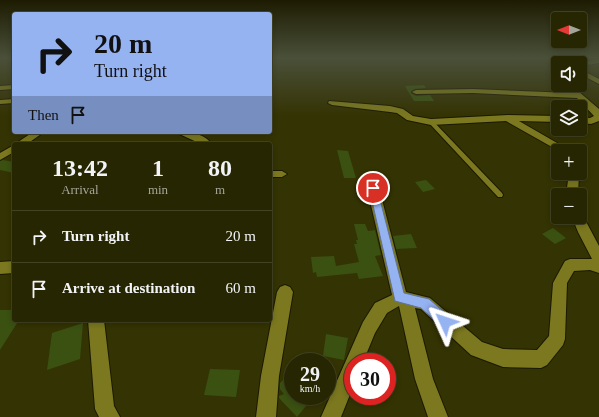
<!DOCTYPE html>
<html lang="en">
<head>
<meta charset="utf-8">
<style>
	:root { --surface:#272602; --page:#333211; --text:#f1f3f6; --muted:#a4a599; --line:#434324 }
	body { margin:0; font-family:"Times New Roman",serif; background:var(--page); color:var(--text); height:100vh; display:flex; flex-direction:column; font-size:15px; white-space:nowrap }
	* { box-sizing:border-box; margin:0 }
	p { font-size:13px; color:var(--muted) }
	.icon { flex:none; width:22px; height:22px; fill:none; stroke:currentColor; stroke-width:2; stroke-linecap:round; stroke-linejoin:round }
	.map { position:relative; flex:1; overflow:hidden }
	.drawer { position:absolute; left:12px; top:142px; width:260px; height:180px; display:flex; flex-direction:column; background:var(--surface); border-radius:4px; box-shadow:0 2px 6px #0003,0 0 0 1px var(--line) }
	.drawer>* { flex:none }
	.hud { position:absolute; left:12px; top:12px; width:260px; height:122px; border-radius:4px; box-shadow:0 2px 6px #0003,0 0 0 1px var(--line); background:#95b2f1; color:#111; overflow:hidden }
	.needle { width:26px; rotate:270deg }
	.buttons { position:absolute; left:551px; top:12px; display:grid; gap:8px }
	.buttons a { display:grid; place-items:center; width:36px; height:36px; border-radius:4px; background:var(--surface); box-shadow:0 2px 6px #0003,0 0 0 1px var(--line); font-size:20px }
	.speed { position:absolute; left:284px; top:353px; display:flex; gap:8px; font-size:20px; font-weight:700; text-align:center }
	.speed>* { display:grid; place-content:center; width:52px; height:52px; border-radius:50%; background:var(--surface); box-shadow:0 2px 6px #0003,0 0 0 1px var(--line); line-height:1 }
	.speed small { font-size:10px; font-weight:400 }
	.speed .limit { border:6px solid #d22; background:#fff; color:#111 }
	.pin { position:absolute; display:grid; place-items:center; width:34px; height:34px; color:#fff; margin:-17px; border:2px solid #fff; border-radius:50%; box-shadow:0 1px 4px #0007 }
	.me { position:absolute; width:44px; margin:-22px; rotate:312deg; stroke-linejoin:round; filter:drop-shadow(0 0 3px #0008) }
	.turn { display:flex; align-items:center; gap:14px; height:84px; padding:0 16px; font-size:18px }
	.turn .icon { width:52px; height:52px; stroke-width:2.5 }
	.turn b { display:block; font-size:28px; line-height:34px }
	.then { display:flex; align-items:center; height:38px; padding:0 16px; background:#0003; gap:8px; font-size:15px }
	.eta { display:flex; justify-content:space-evenly; align-items:center; height:68px; text-align:center }
	.eta b { font-size:24px; font-weight:700; line-height:28px }
	ul { padding:0; list-style:none }
	li { display:flex; align-items:center; gap:12px; height:52px; padding:0 16px; border-top:1px solid var(--line) }
	li div { flex:1 }
	li b { display:block; font-size:15px }
	li em { font-style:normal }
	.map>svg:first-child { display:block }
	.building { fill:#3a5112 }
	.lines { fill:none; stroke-linecap:round; stroke-linejoin:round }
	.lane-casing { stroke:#1b1a01; stroke-width:2 }
	.street-casing { stroke:#1b1a01; stroke-width:2 }
	.lane { fill:#7b781f; fill-rule:evenodd }
	.street { fill:#7b781f; fill-rule:evenodd }
	.route { fill:#95b2f1; stroke:#61749d }
</style>
</head>
<body>
<div class="map">
<svg width="599" height="417" viewBox="0 0 599 417">
	<rect width="100%" height="100%" fill="#343303"/>
	<path class="building" d="M424,85L426,88L415,89L411,93L416,96L430,95L434,101H414L405,86Z
		M337,150L348,151L356,178H344Z
		M3,160L14,162V173L0,170V161Z
		M426,180L435,189L423,192L415,182Z
		M354,224H365L368,231L375,230L381,255L375,256L383,276L359,279L357,273L317,277L316,272L313,273L311,257L334,256L336,266L359,262L354,244H357L356,240H358Z
		M553,228L566,238L555,244L542,234Z
		M411,234L417,248L396,249L393,236Z
		M0,310H14V320H19L0,350Z
		M83,323L80,359L47,370L52,333Z
		M326,334L348,338L344,360L323,356Z
		M210,369L240,370L236,397L204,395Z
		M293,370V396H314L297,417L279,398V396L284,394L280,389V383Z"/>
	<g class="lines">
		<defs>
			<path id="lane" d="M431,120L433,121L502,193L503,195L502,197H498L429,123L428,122Z"/>
			<path id="street" d="M557,58H564L569,63H562Z
				M599,59V63L580,66V63H577Z
				M580,69L599,79V84L580,74Z
				M14,85V89L0,90V86Z
				M563,85H571L599,109V121L591,124L580,123V117L590,118L594,116L577,98L473,93L416,94L412,92L416,90L473,89L572,93Z
				M14,99V103L0,104V100Z
				M329,101L390,106L403,109L413,116L431,119L508,115L558,116V122L519,121L571,151H559L506,121L431,125L407,120L397,113L390,112L332,105L328,103Z
				M33,132H44L27,144H15Z
				M175,132C186,132 206,133 211,144H201Z
				M14,145V152L0,160V153Z
				M270,171H282L287,174L282,177H270Z
				M569,173H579L578,195H566Z
				M373,184L377,185L379,188L406,292L430,298L482,342L503,349L537,350L549,336L553,283L565,261L570,259H592L578,232L572,217H580V213L582,214L599,246V273L590,270L574,271L567,283L565,339L563,345L547,365L541,368L503,367L471,355L421,309L415,308L433,379L448,417H428L415,379L399,306L387,313L375,333L363,362H353V387L341,417H321L363,322L375,303L392,295L367,188L369,185Z
				M14,261V273L0,274V262Z
				M285,285L290,287L293,292L279,376L276,417H256L261,376L277,292L280,287Z
				M88,320H104L114,406L120,417H99L95,409Z"/>
		</defs>
		<use href="#lane" class="lane-casing"/>
		<use href="#street" class="street-casing"/>
		<use href="#lane" class="lane"/>
		<use href="#street" class="street"/>
	</g>
	<linearGradient id="sky" x2="0" y2="1"><stop stop-color="#1d1c02"/><stop offset="0.5" stop-color="#4a5039"/><stop offset="1" stop-color="#4a5039" stop-opacity="0"/></linearGradient>
	<rect width="599" height="116" fill="url(#sky)"/>
	<path class="route" d="M373,185L377,188L404,293L429,299L450,317L452,322L450,326L445,327L441,326L421,308L395,301L369,188Z"/>
</svg>
<div class="buttons">
<a><svg class="needle" viewBox="-14 -14 28 28"><path d="M0-13l5 13h-10z" fill="#e53935"/><path d="M0 13l5-13h-10z" fill="#a4a599"/></svg></a>
<a><svg class="icon" aria-label="sound" viewBox="0 0 24 24"><path d="M4 9h4l5-4v14l-5-4H4zM17 9q2 3 0 6"/></svg></a>
<a><svg class="icon" aria-label="layers" viewBox="0 0 24 24"><path d="M12 4l9 5-9 5-9-5zM3 14l9 5 9-5"/></svg></a>
<a>+</a>
<a>−</a>
</div>
<div class="speed"><div>29<small>km/h</small></div><div class="limit">30</div></div>
<div class="pin" style="left:373px;top:188px;background:#d93025"><svg class="icon" aria-label="arrive" viewBox="0 0 24 24"><path d="M6 21V4h12l-3 4 3 4H6"/></svg></div>
<svg class="me" style="left:445px;top:322px" viewBox="-20 -20 40 40"><path d="M0-17L14 15 0 8-14 15z" fill="#95b2f1" stroke="#fff" stroke-width="4"/></svg>
<div class="hud">
<div class="turn"><svg class="icon" aria-label="right" viewBox="0 0 24 24"><path d="M7 20v-9h11M14 6l5 5-5 5"/></svg><div><b>20 m</b>Turn right</div></div>
<div class="then">Then<svg class="icon" aria-label="arrive" viewBox="0 0 24 24"><path d="M6 21V4h12l-3 4 3 4H6"/></svg></div>
</div>
<section class="drawer">
<div class="eta">
<div><b>13:42</b><p>Arrival</p></div>
<div><b>1</b><p>min</p></div>
<div><b>80</b><p>m</p></div>
</div>
<ul>
<li><svg class="icon" aria-label="right" viewBox="0 0 24 24"><path d="M7 20v-9h11M14 6l5 5-5 5"/></svg><div><b>Turn right</b></div><em>20 m</em></li>
<li><svg class="icon" aria-label="arrive" viewBox="0 0 24 24"><path d="M6 21V4h12l-3 4 3 4H6"/></svg><div><b>Arrive at destination</b></div><em>60 m</em></li>
</ul>
</section>
</div>
</body>
</html>
